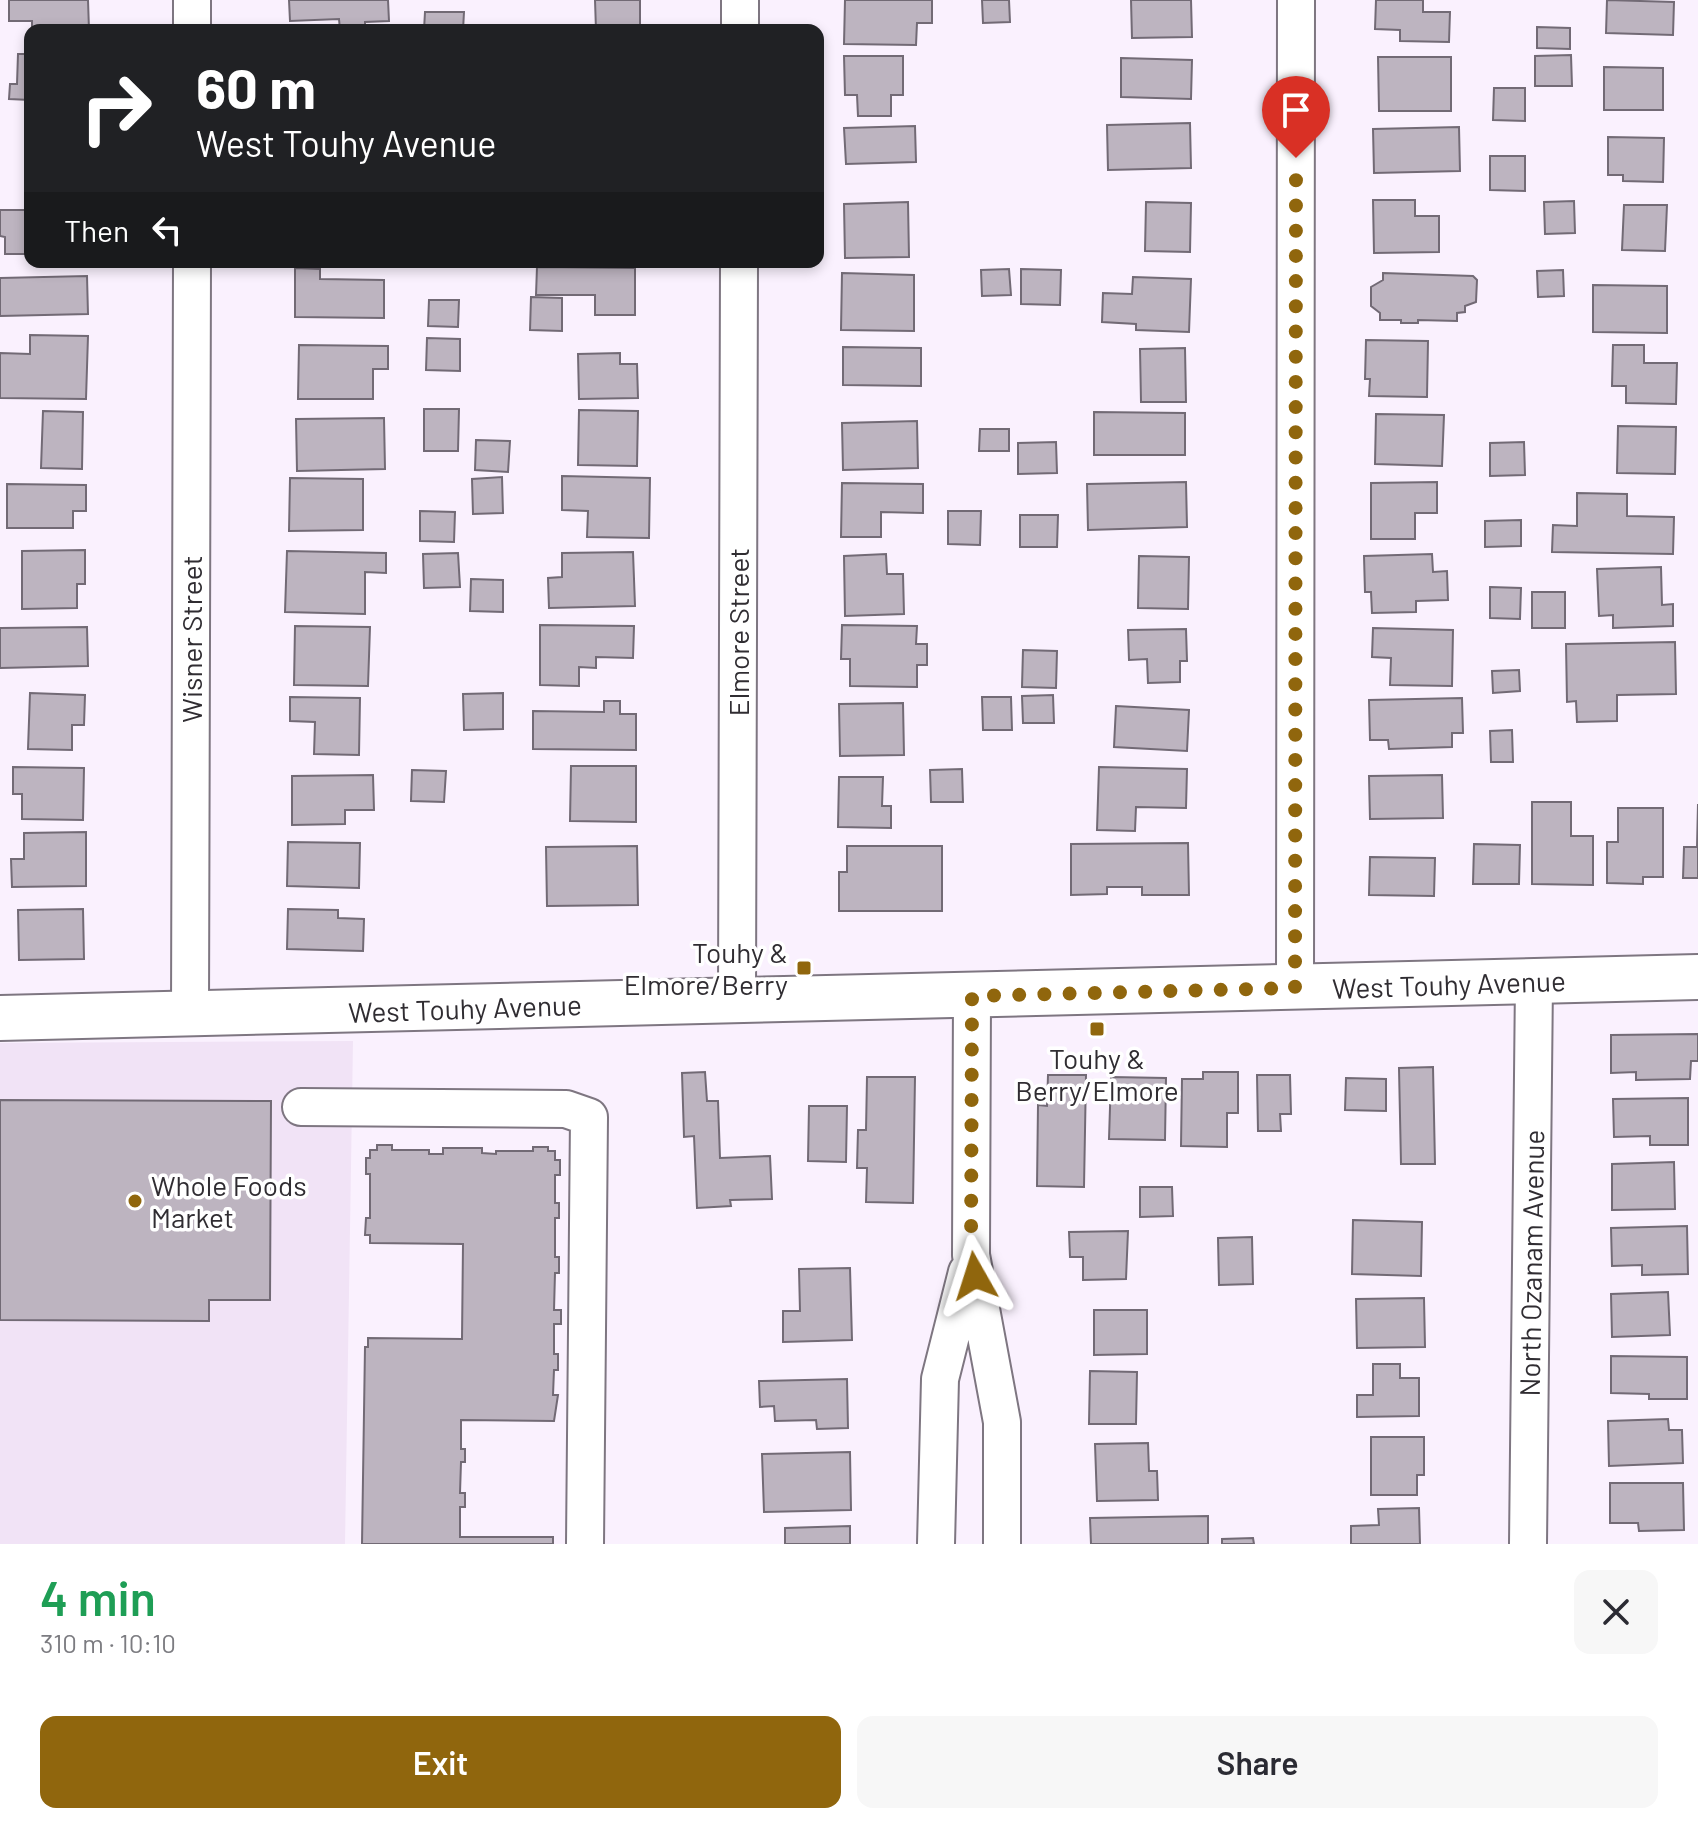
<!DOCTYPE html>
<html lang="en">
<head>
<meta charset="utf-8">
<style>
	:root { --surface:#fff; --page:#f7f7f7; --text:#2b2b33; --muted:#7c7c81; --accent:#90660d }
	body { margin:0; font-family:Barlow,sans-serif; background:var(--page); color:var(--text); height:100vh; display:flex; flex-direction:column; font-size:30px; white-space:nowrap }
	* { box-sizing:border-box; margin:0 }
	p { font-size:26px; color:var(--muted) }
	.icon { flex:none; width:44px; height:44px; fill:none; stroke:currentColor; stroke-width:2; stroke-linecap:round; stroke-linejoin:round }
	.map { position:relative; height:1544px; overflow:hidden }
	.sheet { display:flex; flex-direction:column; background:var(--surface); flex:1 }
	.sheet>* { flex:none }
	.hud { position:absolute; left:24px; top:24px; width:800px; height:244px; border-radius:16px; box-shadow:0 4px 12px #0003; background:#202124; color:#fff; overflow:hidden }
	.pin { position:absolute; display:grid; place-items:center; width:68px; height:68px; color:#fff; margin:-82px -34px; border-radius:50% 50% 50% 0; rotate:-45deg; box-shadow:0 0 8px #0007 }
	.pin .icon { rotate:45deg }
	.me { position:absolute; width:88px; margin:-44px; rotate:354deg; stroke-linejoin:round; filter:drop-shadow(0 0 6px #0008) }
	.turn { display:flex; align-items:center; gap:28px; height:168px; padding:0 40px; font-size:36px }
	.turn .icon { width:104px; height:104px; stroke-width:2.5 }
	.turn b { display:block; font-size:56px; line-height:68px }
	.then { display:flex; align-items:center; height:76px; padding:0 40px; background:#0003; gap:16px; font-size:30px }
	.round { display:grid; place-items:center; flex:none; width:84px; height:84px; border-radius:16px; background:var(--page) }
	.summary { display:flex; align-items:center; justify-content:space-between; height:136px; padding:0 40px }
	h1 { font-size:48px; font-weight:600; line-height:60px; color:#1e9e55 }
	.button { display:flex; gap:16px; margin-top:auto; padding:16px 40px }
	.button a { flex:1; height:92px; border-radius:16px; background:var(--accent); color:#fff; font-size:32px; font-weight:600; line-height:92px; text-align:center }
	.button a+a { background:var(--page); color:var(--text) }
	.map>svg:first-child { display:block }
	.built { fill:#f1e3f6 }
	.building { fill:#bdb4c0; stroke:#726a75; stroke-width:2 }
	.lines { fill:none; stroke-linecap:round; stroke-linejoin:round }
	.minor-casing { stroke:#7e7681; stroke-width:40 }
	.major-casing { stroke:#7e7681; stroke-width:48 }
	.minor { stroke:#fff; stroke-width:36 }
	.major { stroke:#fff; stroke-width:44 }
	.route { stroke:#90660d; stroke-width:14; stroke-dasharray:0 25.2 }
	.poi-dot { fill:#90660d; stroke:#fff; stroke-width:3 }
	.labels { text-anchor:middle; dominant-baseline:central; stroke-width:7; stroke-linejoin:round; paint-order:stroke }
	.street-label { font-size:28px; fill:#302d32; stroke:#fff }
	.poi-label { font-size:28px; fill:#302d32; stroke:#fff; text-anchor:end }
</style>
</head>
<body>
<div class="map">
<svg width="1698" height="1544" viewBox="0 0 1698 1544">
	<rect width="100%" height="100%" fill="#faf1fe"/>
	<path class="built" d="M353,1041L345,1544H0V1043Z"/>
	<path class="building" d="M9,0H88L89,30H32V21H9Z
		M289,0H388L389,21L365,22V30H340L339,19L290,21Z
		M595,0H640V30H596Z
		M845,0H932V23H917L916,45L844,44Z
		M982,0H1009L1010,22L983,23Z
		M1131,0H1191L1192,37L1132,38Z
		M1376,0H1423V12H1450L1449,42L1400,41V30L1375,29Z
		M1607,0L1674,2L1673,35L1606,33Z
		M425,12H464L463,30H424Z
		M1537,27L1570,28V49L1537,48Z
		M18,54H30V100L9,99L10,84H17Z
		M1571,55L1572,86H1535V56Z
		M844,56H903V95H891V116H858L857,95H845Z
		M1378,57H1451V111H1379Z
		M1121,58L1192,60L1191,99L1121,97Z
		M1604,67L1663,68V110H1604Z
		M1494,88H1525V121L1493,120Z
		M1190,123L1191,168L1108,170L1107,125Z
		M915,126L916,162L846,164L844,128Z
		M1459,127L1460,171L1374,173L1373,129Z
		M1608,137L1664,138L1663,182L1623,181V175H1608Z
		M1490,156H1525V191L1490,190Z
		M1373,200H1415V216H1439V252L1374,253Z
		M1574,201L1575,233L1545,234L1544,202Z
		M908,202L909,257L845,258L844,204Z
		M1146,202L1191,203L1190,252L1145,251Z
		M1624,205H1667L1665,251L1622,250Z
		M0,210H30V254H5V237L0,236Z
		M537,267L635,268V315H595V295H536Z
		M295,268L320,269V279L384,280V318L295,317Z
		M1009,269L1011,295L982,296L981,270Z
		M1021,269L1061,270L1060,305L1021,304Z
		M1563,270L1564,296L1538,297L1537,271Z
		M842,273L914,275V331L841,330Z
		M1383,273L1473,276L1477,280L1476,302L1465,306V312L1457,313V321L1418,320V323H1401V320H1380V313L1371,306V287L1383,280Z
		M87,276L88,314L0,316V278Z
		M1133,277L1191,279L1189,332L1136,330V324L1102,322L1103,293L1132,294Z
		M1593,285L1667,286V333L1593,332Z
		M531,297L562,298V331L530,330Z
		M429,300H459L458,327L428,326Z
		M30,335L88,336L86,399L0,398V353L30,354Z
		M427,338L460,339V371L426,370Z
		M1366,340L1428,341L1427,397L1369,396L1370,379H1365Z
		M299,345L388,346V369H373V399H298Z
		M1613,345H1644V363H1677L1676,404L1626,403V386H1612Z
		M843,347L921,348V386L843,385Z
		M1185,348L1186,402H1141L1140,349Z
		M620,353V364H637L638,398L579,399L578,354Z
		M424,409H459L458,451H424Z
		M579,410L638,411L637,466L578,465Z
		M43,411L83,412L82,469L41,468Z
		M1094,412L1185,413V455H1094Z
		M1376,414L1444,415L1442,466L1375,464Z
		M384,418L385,469L297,471L296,419Z
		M917,421L918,468L843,470L842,423Z
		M1618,426L1676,427L1675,474L1617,473Z
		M980,429H1009V451H979Z
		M476,440L510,441L508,472L475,470Z
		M1056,442L1057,473L1018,474V443Z
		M1524,442L1525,475L1490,476V443Z
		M562,476L650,478L649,538L587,537L588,511L562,510Z
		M502,477L503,513L473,514L472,479Z
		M290,478L363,479V530L289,531Z
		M1186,482L1187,527L1088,530L1087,484Z
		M1437,482V513H1415V539H1371V483Z
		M842,483L923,484V513L881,512V537H841Z
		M7,484L86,485V511H73V528H7Z
		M1577,493L1627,494V516L1674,517L1673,554L1552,552L1553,525L1577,526Z
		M420,511L455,512L454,542L420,541Z
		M948,511H981L980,545L948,544Z
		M1020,515H1058L1057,547H1020Z
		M1521,520V546L1485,547V521Z
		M85,550V584H77V608L22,609V551Z
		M287,551L386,553V573L365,572V614L285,612Z
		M633,552L635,606L549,608L548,578L562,577V553Z
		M458,553L460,587L424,588L423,554Z
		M886,554L887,574H903L904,614L845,616L844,556Z
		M1432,554L1433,572L1447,571L1448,600L1416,601V612L1372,613L1371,592H1365L1364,556Z
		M1139,556L1189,557L1188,609L1138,608Z
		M1661,567L1662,605L1673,604V626L1613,628V615L1599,616L1597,569Z
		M471,579L503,580V612L470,611Z
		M1490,587L1521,588L1520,619L1490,618Z
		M1532,592H1565V628H1532Z
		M540,625L634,626L633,658L596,657V668L579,667V686L540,685Z
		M842,625L917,626L916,644H927V665H917V687L850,686V659H841Z
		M295,626L370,627L368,686L294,685Z
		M87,627L88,666L0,668V628Z
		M1373,628L1453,630L1452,686L1390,685L1391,658L1372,657Z
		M1186,629L1187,661H1180V682L1148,683L1147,659L1129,660L1128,630Z
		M1675,642L1676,694L1617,695V721L1577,722L1576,701L1567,702L1566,644Z
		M1023,650L1057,651L1056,688L1022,687Z
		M1519,670L1520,691L1493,693L1492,671Z
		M30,693L85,695L84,725H72V750L28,749Z
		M503,693V729L464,730L463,694Z
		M1053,695L1054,723H1023L1022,696Z
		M290,697L360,698L359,755L314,754L315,722L290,721Z
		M982,697H1011L1012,730H983Z
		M1462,698L1463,733H1452V747L1389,749L1388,740H1370L1369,700Z
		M604,701H620V714H636V750L533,749V711L604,712Z
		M903,703L904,755L840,756L839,704Z
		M1116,706L1189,710L1187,751L1114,747Z
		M1512,730L1513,762H1491L1490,731Z
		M571,766H636V822L570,821Z
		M13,767L84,768L83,820L22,819V794H13Z
		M1099,767L1187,769L1186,808L1136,807L1135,831L1097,830Z
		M962,769L963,802H931L930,770Z
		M412,770L446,771L444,802L411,801Z
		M373,775L374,810H345V824L292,825V776Z
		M1442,775L1443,818L1370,819L1369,776Z
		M839,777H883L882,806H891V828L838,827Z
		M1532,802H1571V836H1593V885L1532,884Z
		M1698,804V878H1683L1684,847H1697Z
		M1618,808H1663V877H1643V884L1607,883V842H1618Z
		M86,832V886L12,887L11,859H24V833Z
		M288,842L360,843L359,888L287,886Z
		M1188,843L1189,895H1142V887H1107V894L1071,895V844Z
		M1474,844L1520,845L1519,884H1473Z
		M637,846L638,905L547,906L546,847Z
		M847,846H942V911H839V872H847Z
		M1370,857L1435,858L1434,896L1369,895Z
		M83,909L84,959L19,960L18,910Z
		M288,909L338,910V918L364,919L363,951L287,949Z
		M1698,1034V1061H1691L1690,1079L1636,1080V1072L1611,1073V1035Z
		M1433,1067L1435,1164H1401L1399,1068Z
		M705,1072L707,1101H718L720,1158L770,1156L772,1199L730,1200L731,1206L697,1208L694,1136L684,1137L682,1073Z
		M1203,1072H1238V1113H1227V1147L1181,1146L1182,1079H1203Z
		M1048,1075H1086L1084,1187L1037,1186L1038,1105L1047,1106Z
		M1257,1075H1290L1291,1114H1280L1281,1131H1258Z
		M867,1077H915L913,1203L866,1202L867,1168H857L858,1130H866Z
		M1111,1077L1166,1078L1165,1140L1109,1139Z
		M1346,1078L1386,1079V1111L1345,1110Z
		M1688,1098V1145H1650V1136L1614,1137L1613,1099Z
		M0,1100L271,1101L270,1300H209V1321L0,1320Z
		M809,1106H847L846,1162L808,1161Z
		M377,1145H392V1150H429V1154H443V1148H482V1153L496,1154V1151H533V1147H548V1151H555V1160H560V1175H555V1203H559V1218H555V1257H559V1273H555L554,1310H561V1324H554V1354H558V1370H554L553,1395H558L554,1421L461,1420V1449H465V1462H461L460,1493H465V1507H460V1537H553V1544H362L365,1347H368V1338L462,1339L463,1244L370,1243V1235H365L366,1218H370V1174H366V1158H370V1150H377Z
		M1674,1162L1675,1209L1612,1210V1164Z
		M1140,1187H1172L1173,1216L1140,1217Z
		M1353,1220L1422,1222L1421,1276L1352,1274Z
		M1687,1226L1688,1274L1642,1275V1265L1612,1266L1611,1228Z
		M1128,1231L1126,1279L1083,1280V1257H1070L1069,1232Z
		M1252,1237L1253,1284L1219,1285L1218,1238Z
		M850,1268L852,1340L783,1342V1311H800L799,1269Z
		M1668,1292L1670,1335L1612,1337L1611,1294Z
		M1424,1298L1425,1347L1357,1348L1356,1299Z
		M1094,1310H1147V1354L1094,1355Z
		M1611,1356L1687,1357V1399H1649V1394L1611,1393Z
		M1373,1364H1400V1378H1419V1416L1357,1417V1395H1373Z
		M1090,1371L1137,1372L1136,1424H1089Z
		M847,1379L848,1428L817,1429L816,1420L775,1421L774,1406L760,1407L759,1381Z
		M1668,1419L1669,1430H1682L1683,1463L1609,1466L1608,1421Z
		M1371,1437H1424V1475H1417V1495H1371Z
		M1148,1443L1149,1471H1157L1158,1500L1097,1501L1095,1444Z
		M850,1452L851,1510L764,1512L762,1454Z
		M1610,1483H1683L1684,1530L1639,1531L1638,1523H1610Z
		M1419,1508L1420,1544H1351V1526L1379,1525L1378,1509Z
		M1208,1516V1544H1091L1090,1518Z
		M850,1526V1544H785V1528Z
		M1253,1538L1254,1544H1222V1539Z"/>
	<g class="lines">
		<defs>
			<path id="minor" d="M192,30V0
				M740,30V0
				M1295,988L1296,0
				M972,996L971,1255L1002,1422V1544
				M737,1001L739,262
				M190,1015L192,262
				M301,1107L566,1109L589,1117L585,1544
				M936,1544L940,1379L967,1272
				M1528,1544L1534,982"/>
			<path id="major" d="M0,1018L1698,977"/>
		</defs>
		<use href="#minor" class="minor-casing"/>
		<use href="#major" class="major-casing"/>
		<use href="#minor" class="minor"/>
		<use href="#major" class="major"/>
	</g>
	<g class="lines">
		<path class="route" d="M975,1276L971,1255L972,996L1295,988L1296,158"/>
	</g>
	<g class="poi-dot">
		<rect x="796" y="960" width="16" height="16" rx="4"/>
		<rect x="1089" y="1021" width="16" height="16" rx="4"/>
		<circle cx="135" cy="1201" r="8"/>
	</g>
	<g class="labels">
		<g class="street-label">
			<text transform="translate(738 632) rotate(-90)">Elmore Street</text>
			<text transform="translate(191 639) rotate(-90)">Wisner Street</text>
			<text transform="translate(1449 984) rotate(-2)">West Touhy Avenue</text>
			<text transform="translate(465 1008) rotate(-2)">West Touhy Avenue</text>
			<text transform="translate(1531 1263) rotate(-89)">North Ozanam Avenue</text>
		</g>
		<g class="poi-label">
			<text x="788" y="952">Touhy &amp;<tspan x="788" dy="32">Elmore/Berry</tspan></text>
			<text x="1097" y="1058" text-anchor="middle">Touhy &amp;<tspan x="1097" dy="32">Berry/Elmore</tspan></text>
			<text x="151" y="1185" text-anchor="start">Whole Foods<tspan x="151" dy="32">Market</tspan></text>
		</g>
	</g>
</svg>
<div class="pin" style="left:1296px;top:158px;background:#d93025"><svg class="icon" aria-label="arrive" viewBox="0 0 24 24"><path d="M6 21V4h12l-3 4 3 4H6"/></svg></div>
<svg class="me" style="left:975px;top:1276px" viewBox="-20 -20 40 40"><path d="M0-17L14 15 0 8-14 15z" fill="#90660d" stroke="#fff" stroke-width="4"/></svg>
<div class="hud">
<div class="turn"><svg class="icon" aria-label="right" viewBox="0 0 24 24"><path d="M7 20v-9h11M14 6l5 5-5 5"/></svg><div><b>60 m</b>West Touhy Avenue</div></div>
<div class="then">Then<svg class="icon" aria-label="left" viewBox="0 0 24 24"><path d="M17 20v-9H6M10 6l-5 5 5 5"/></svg></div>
</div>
</div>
<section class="sheet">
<div class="summary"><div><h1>4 min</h1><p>310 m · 10:10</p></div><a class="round"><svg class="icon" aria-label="close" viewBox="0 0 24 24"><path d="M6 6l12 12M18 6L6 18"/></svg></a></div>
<div class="button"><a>Exit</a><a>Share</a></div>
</section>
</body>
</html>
